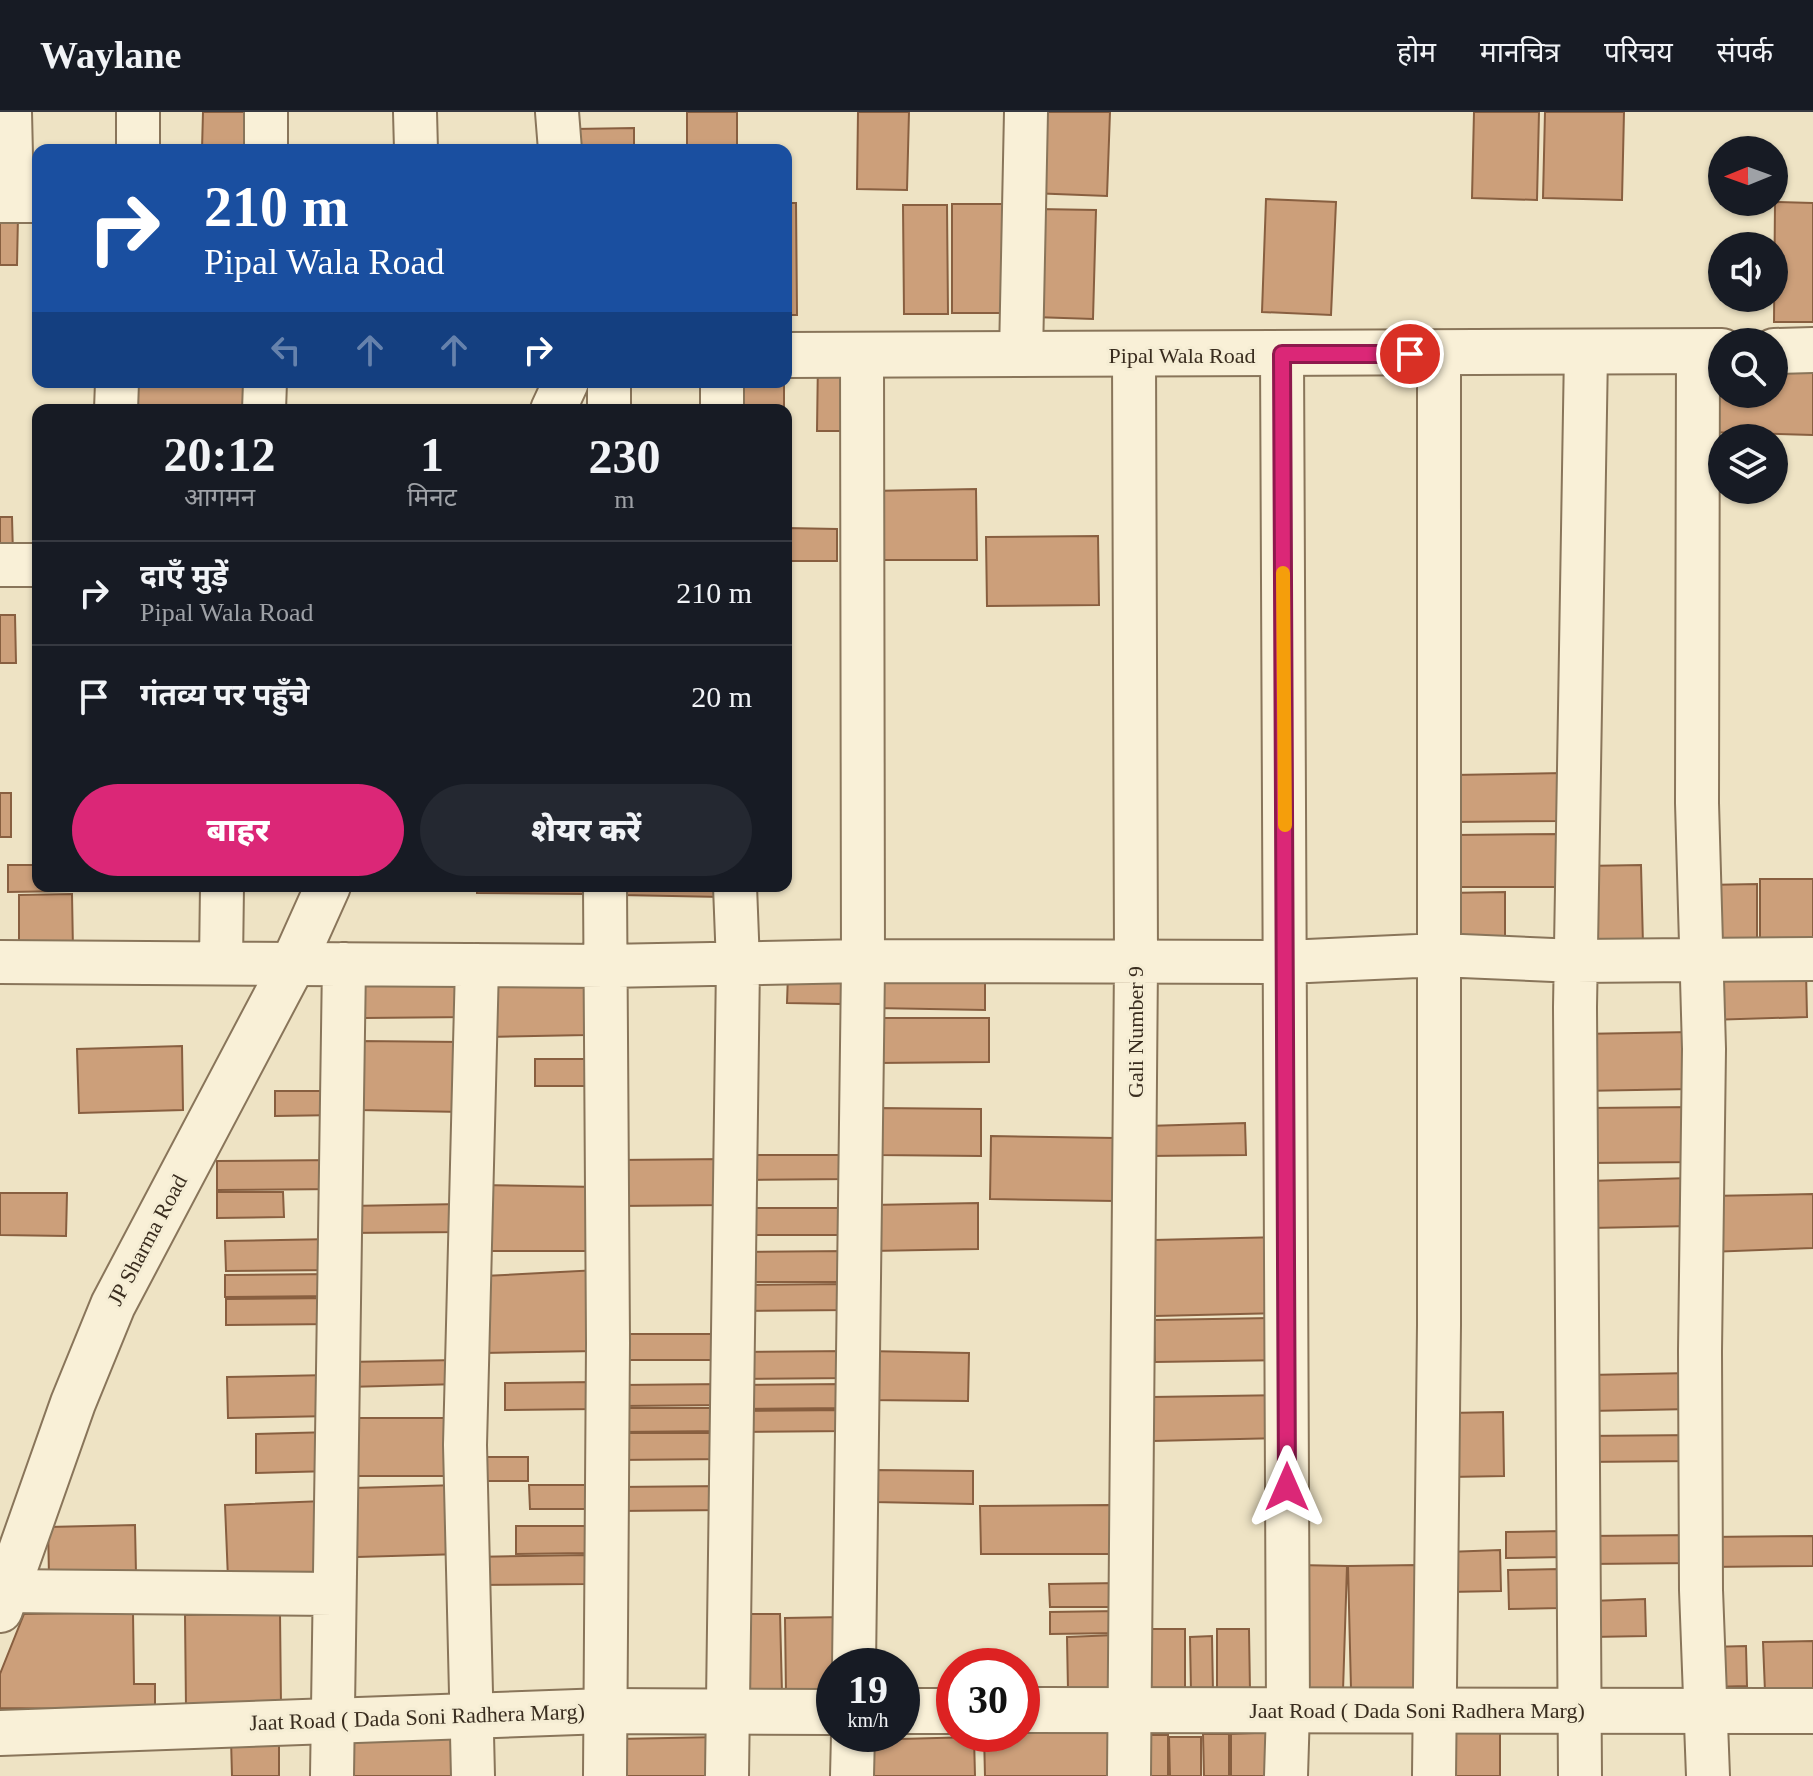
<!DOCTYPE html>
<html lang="hi">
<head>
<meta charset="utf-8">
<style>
	:root { --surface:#171b24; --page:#242831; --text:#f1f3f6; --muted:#9ea1a6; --line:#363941; --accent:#db2777 }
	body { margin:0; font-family:"Times New Roman","Noto Sans Devanagari",serif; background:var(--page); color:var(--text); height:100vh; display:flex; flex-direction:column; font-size:30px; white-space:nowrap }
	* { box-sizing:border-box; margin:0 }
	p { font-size:26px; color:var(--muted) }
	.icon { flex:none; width:44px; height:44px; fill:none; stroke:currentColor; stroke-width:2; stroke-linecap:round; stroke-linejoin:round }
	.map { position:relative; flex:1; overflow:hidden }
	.sheet { position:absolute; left:32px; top:292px; width:760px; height:488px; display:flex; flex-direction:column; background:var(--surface); border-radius:16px; box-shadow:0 2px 6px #0004 }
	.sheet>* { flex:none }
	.hud { position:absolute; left:32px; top:32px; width:760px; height:244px; border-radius:16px; box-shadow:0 2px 6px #0004; background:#1a4fa0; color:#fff; overflow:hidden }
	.needle { width:52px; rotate:269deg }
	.fabs { position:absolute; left:1708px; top:24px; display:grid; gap:16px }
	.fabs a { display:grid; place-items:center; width:80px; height:80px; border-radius:50%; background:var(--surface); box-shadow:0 2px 6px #0004; font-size:40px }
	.speed { position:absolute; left:816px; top:1536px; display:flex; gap:16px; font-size:40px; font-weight:700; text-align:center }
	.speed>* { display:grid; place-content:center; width:104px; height:104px; border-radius:50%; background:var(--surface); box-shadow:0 2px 6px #0004; line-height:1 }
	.speed small { font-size:20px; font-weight:400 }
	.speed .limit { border:12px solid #d22; background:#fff; color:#111 }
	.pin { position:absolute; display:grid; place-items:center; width:68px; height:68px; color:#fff; margin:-34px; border:4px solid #fff; border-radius:50%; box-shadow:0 2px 8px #0007 }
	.me { position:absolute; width:88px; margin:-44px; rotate:0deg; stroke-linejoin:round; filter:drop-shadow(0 0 6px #0008) }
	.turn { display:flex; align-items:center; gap:28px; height:168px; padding:0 40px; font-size:36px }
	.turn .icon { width:104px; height:104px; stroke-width:2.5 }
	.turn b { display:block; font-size:56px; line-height:68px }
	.lanes { display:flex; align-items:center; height:76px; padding:0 40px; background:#0003; justify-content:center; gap:40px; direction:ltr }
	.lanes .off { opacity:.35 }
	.eta { display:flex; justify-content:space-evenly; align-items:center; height:136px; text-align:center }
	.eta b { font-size:48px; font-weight:800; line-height:56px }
	.primary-button { display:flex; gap:16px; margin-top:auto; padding:16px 40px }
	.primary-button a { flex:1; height:92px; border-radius:48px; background:var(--accent); color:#fff; font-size:32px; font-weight:800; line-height:92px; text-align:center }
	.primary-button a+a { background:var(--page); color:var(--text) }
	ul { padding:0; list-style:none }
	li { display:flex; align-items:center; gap:24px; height:104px; padding:0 40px; border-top:2px solid var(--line) }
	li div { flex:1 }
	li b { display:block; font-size:30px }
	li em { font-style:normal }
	header { display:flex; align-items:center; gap:48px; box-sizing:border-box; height:112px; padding:0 40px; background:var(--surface); border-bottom:2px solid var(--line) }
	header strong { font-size:38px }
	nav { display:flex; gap:44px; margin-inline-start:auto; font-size:28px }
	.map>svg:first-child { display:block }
	.building { fill:#cc9f7a; stroke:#885f40; stroke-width:2 }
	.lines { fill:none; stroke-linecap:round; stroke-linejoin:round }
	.minor-casing { stroke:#89755a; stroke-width:46 }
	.tertiary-casing { stroke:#89755a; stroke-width:48 }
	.minor { stroke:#f9f0d7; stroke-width:42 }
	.tertiary { stroke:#f9f0d7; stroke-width:44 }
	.route-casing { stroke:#8e194d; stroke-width:20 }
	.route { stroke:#db2777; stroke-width:14 }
	.slow { stroke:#f59e0b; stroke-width:14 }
	.labels { text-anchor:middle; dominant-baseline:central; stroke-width:6; stroke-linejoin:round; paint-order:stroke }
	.street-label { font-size:22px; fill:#392c1e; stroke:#f5edd4 }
</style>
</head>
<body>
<header>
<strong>Waylane</strong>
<nav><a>होम</a><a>मानचित्र</a><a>परिचय</a><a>संपर्क</a></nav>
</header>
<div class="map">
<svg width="1813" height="1664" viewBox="0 0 1813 1664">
	<rect width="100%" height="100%" fill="#eee3c4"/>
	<path class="building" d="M203,0H251L250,38H202Z
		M687,0H737V38H687Z
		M858,0H909L907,78L857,77Z
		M1033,0H1110L1107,84L1030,81Z
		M1474,0H1539L1537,88L1472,86Z
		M1545,0H1624L1622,88L1543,86Z
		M634,16V38H575L574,17Z
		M1266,87L1336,90L1331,203L1262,200Z
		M1775,90L1813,91V210H1774Z
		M786,91H796L797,203H786Z
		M952,92H1007V201H952Z
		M903,93H947L948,202H904Z
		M1038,97L1096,98L1093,207L1034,205Z
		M0,104H18L17,153H0Z
		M818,246L850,247L849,319H817Z
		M1707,249L1722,250V282H1774V251L1813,252V323L1705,320Z
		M127,270H246L245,298H127Z
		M739,270H784V298H739Z
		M976,377L977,448H871L870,379Z
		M0,405H12L13,443H0Z
		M786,416L837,417V449H786Z
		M1098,424L1099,493L987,494L986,425Z
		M0,503H15L16,551H0Z
		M1563,661L1564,709L1455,710L1454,663Z
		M0,681H11V725H0Z
		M1560,722L1561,775H1455V723Z
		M8,753H38V774H70V779L8,780Z
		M1641,753L1643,833L1586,835L1584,754Z
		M1760,767H1813V827H1760Z
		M1757,772V828H1706L1705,773Z
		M120,774H217V777L120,778Z
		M477,774H586V782L477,781Z
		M621,774H723V785L621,783Z
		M1505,780V831L1448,832L1447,781Z
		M72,782L73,839L19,840V783Z
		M1806,858L1807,905L1709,908L1708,861Z
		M875,861L985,862V898L874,896Z
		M788,862H843L842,892L787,891Z
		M472,863V905L364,906V864Z
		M586,865L587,923L487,925L485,866Z
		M876,906H989V950L877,951Z
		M1691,920L1692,977L1580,979L1579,922Z
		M359,929L463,930L462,1000L359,998Z
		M182,934L183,998L79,1001L77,937Z
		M535,947H595V974H535Z
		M275,979H338V1003L275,1004Z
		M1697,995V1050L1588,1051V996Z
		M877,996L981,997V1044L876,1043Z
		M1245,1011L1246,1043L1148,1044L1147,1014Z
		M991,1024L1116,1026L1115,1089L990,1087Z
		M742,1043H852V1067L743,1068Z
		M728,1047V1093L617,1094V1048Z
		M339,1048V1077L217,1078V1049Z
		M1690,1066L1692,1114L1590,1116L1589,1069Z
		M478,1073L599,1075L597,1139H479Z
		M217,1080H283L284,1105L217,1106Z
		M0,1081H67L66,1124L0,1123Z
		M1813,1082V1136L1709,1140L1708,1084Z
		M978,1091V1137L872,1139L871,1093Z
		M461,1092L462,1120L348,1121L349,1094Z
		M743,1096H853V1123H743Z
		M1282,1125L1283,1201L1155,1204L1154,1128Z
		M333,1127V1158L226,1159L225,1129Z
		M849,1139V1170H736L735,1140Z
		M598,1158L597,1239L483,1241L484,1164Z
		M336,1162L337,1184L225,1185V1163Z
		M849,1172V1198L738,1199V1173Z
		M336,1186V1212L226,1213V1187Z
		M1279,1206L1280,1248L1155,1250L1154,1208Z
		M619,1222H722V1248H620Z
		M851,1239V1266L734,1267V1240Z
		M866,1239L969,1241L968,1289L865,1288Z
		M458,1248L459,1272L347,1275L346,1250Z
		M1691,1261L1692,1297L1589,1299L1588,1263Z
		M330,1263L331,1304L228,1306L227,1265Z
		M595,1270L596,1297L505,1298V1271Z
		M726,1272V1293L621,1294V1273Z
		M845,1272V1296L734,1297V1273Z
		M1282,1283L1283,1326L1153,1329L1152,1285Z
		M617,1296H726V1319L617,1320Z
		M848,1298L849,1319L736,1320V1299Z
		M1503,1300L1504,1364L1450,1365L1448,1301Z
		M352,1306H456V1364H352Z
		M332,1320V1359L256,1361V1322Z
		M615,1321H727L728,1347L615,1348Z
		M1697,1323V1349L1582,1350V1324Z
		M469,1345H528V1369H469Z
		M874,1358L973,1359V1392L873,1390Z
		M458,1373L461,1442L357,1445L354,1376Z
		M529,1373H587V1397H530Z
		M726,1374V1398L617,1399V1375Z
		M324,1389L327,1463L228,1467L225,1393Z
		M1110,1393L1111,1442H981L980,1394Z
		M135,1413L136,1462L49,1464L48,1415Z
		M516,1414H586V1441L516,1442Z
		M1563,1419L1564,1445L1506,1446V1420Z
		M1696,1423L1697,1451L1588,1452L1587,1424Z
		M1813,1424V1454L1707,1455V1425Z
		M1500,1438L1501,1479L1448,1480L1447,1440Z
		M586,1443V1472L472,1473L471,1445Z
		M1297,1453L1347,1454L1343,1579L1293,1578Z
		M1418,1453L1421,1576L1351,1577L1348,1454Z
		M1560,1457V1496L1509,1497L1508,1458Z
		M1120,1471V1495H1050L1049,1472Z
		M1645,1487L1646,1524L1592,1525L1591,1489Z
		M1119,1499V1521L1050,1522V1500Z
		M133,1500L134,1572H155V1598L0,1596V1562L24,1502Z
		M280,1501L281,1594L186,1596L185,1503Z
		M732,1502H780L782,1581H734Z
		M844,1505L834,1554V1581L786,1582L785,1506Z
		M1141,1517H1185V1579H1142Z
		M1217,1517H1249L1250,1580H1217Z
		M1116,1523L1117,1576L1068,1578L1067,1525Z
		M1212,1524L1213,1581H1191L1190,1525Z
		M1813,1529V1579L1765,1580L1763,1530Z
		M1746,1534L1747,1574L1709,1575L1708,1535Z
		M1122,1619V1664H985L984,1622Z
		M464,1620V1664H354V1621Z
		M1281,1620V1664H1231V1622Z
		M1500,1620V1664H1442L1441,1621Z
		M1203,1622H1229V1664H1204Z
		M1142,1623H1168V1664H1142Z
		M719,1625L720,1664H618L617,1627Z
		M974,1625L975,1664H863L862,1628Z
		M1169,1625H1201V1664H1170Z
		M231,1627H279V1664H232Z"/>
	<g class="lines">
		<defs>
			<path id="minor" d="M10,0L12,88
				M138,0V38
				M415,0L416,38
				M557,0L560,38
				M266,38V0
				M1698,239L1697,691L1704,937L1700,1239L1701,1478L1708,1664
				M1282,242L1288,1598L1286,1664
				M1021,243L1026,0
				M722,270V298
				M116,298L117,270
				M264,298L265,270
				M609,298V270
				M0,453H38
				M605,774L608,1231L605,1664
				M0,850L605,854L863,849L1286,850L1439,843L1576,849L1813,847
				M221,851L222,774
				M0,1479L333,1482
				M854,1554L863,856L862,243
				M332,1664L344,852
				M473,1664L465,1333L477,853
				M727,1664L738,852L735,774
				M852,1664L853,1622
				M1129,1664L1136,850L1134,243
				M1434,1664L1439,1213V242
				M1580,1664L1575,895L1586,240"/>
			<path id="tertiary" d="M0,88H38
				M1774,239L1813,238
				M786,243L1722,239
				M553,298L566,270
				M0,1498L73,1291L113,1193L293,852L328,774
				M1022,1598L1813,1599
				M902,1599H954
				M0,1621L605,1599L834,1600"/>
		</defs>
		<use href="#minor" class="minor-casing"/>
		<use href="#tertiary" class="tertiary-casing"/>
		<use href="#minor" class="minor"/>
		<use href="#tertiary" class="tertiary"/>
	</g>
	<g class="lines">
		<defs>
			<path id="route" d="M1287,1375L1282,242H1410"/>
		</defs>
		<use href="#route" class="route-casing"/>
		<use href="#route" class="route"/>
		<path class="slow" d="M1283,461L1285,713"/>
	</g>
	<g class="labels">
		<g class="street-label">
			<text x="1182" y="243">Pipal Wala Road</text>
			<text transform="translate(1135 920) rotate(-90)">Gali Number 9</text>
			<text transform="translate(147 1128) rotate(-62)">JP Sharma Road</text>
			<text x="1417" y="1598">Jaat Road ( Dada Soni Radhera Marg)</text>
			<text transform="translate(417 1605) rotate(-2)">Jaat Road ( Dada Soni Radhera Marg)</text>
		</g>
	</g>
</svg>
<div class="fabs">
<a><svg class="needle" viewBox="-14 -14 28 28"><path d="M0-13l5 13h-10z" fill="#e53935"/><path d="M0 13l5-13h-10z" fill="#9ea1a6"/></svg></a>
<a><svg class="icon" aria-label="sound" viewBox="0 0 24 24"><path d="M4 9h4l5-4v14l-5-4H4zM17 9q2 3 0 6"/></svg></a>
<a><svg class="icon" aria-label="search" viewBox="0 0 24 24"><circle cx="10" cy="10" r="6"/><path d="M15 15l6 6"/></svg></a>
<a><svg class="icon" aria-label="layers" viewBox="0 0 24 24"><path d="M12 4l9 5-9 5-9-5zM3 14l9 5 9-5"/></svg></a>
</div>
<div class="speed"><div>19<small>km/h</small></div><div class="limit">30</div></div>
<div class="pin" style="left:1410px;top:242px;background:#d93025"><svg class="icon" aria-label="arrive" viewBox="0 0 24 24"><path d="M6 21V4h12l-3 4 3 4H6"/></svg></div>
<svg class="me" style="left:1287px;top:1375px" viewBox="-20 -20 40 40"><path d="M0-17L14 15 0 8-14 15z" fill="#db2777" stroke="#fff" stroke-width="4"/></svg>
<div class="hud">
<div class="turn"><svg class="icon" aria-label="right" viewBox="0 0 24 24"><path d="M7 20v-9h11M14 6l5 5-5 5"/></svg><div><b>210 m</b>Pipal Wala Road</div></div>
<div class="lanes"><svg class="icon off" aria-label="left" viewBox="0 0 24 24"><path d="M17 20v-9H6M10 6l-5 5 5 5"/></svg><svg class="icon off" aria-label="ahead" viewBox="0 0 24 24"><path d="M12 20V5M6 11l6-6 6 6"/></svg><svg class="icon off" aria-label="ahead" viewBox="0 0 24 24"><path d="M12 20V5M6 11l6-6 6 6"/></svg><svg class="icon" aria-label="right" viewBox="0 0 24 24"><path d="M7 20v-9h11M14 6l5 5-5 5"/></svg></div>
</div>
<section class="sheet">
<div class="eta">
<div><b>20:12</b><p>आगमन</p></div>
<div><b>1</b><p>मिनट</p></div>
<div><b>230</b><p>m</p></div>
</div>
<ul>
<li><svg class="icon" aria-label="right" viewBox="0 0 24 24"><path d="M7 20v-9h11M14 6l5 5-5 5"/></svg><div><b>दाएँ मुड़ें</b><p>Pipal Wala Road</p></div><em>210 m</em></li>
<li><svg class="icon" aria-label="arrive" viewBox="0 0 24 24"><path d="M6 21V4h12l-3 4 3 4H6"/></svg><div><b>गंतव्य पर पहुँचे</b></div><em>20 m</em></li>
</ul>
<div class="primary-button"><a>बाहर</a><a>शेयर करें</a></div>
</section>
</div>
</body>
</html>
